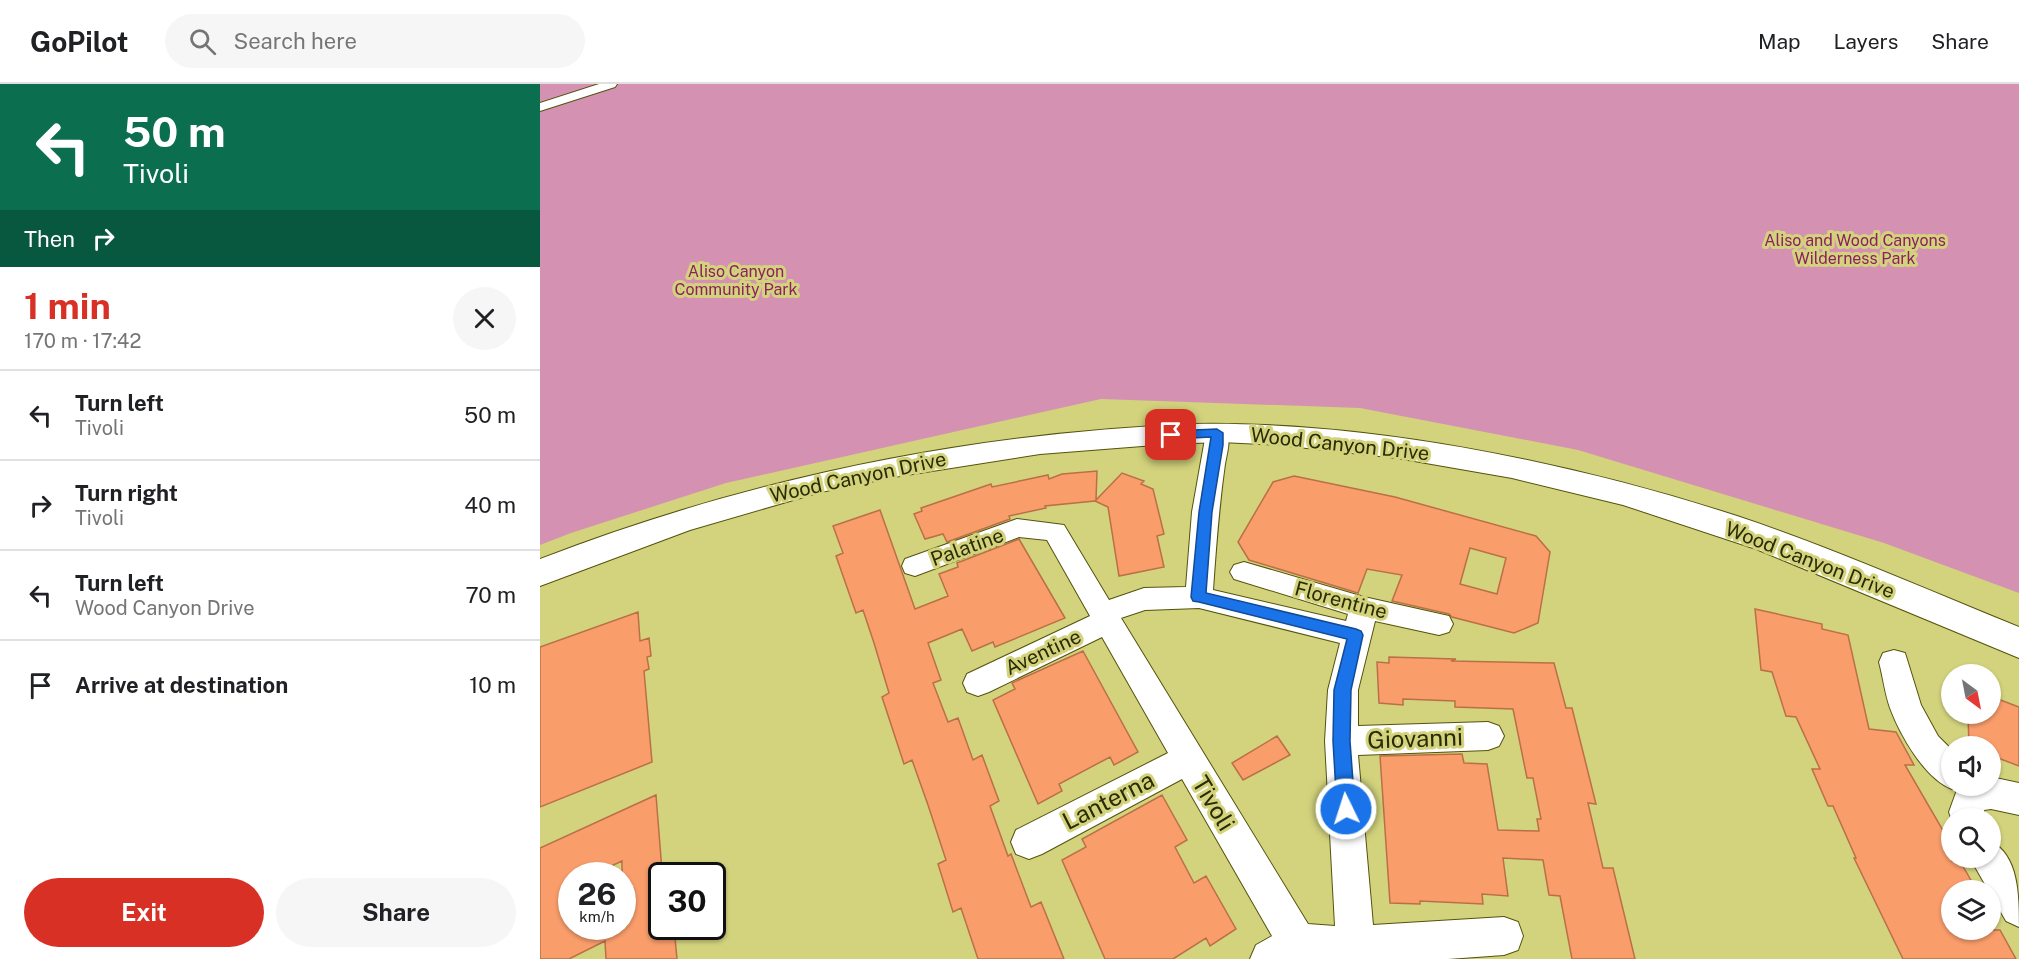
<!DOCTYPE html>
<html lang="en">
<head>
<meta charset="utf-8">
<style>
	:root { --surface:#fff; --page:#f6f6f6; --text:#202124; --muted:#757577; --line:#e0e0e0; --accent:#d93025 }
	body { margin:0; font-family:"Public Sans",sans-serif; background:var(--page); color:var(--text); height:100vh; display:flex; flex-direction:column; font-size:22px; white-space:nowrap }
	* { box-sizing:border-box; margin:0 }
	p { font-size:20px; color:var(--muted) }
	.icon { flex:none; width:33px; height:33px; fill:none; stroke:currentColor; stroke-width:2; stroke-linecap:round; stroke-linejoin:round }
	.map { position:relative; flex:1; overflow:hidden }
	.drawer { display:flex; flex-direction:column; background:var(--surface); width:540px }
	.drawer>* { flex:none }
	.top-card { background:#0b6e4f; color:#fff; overflow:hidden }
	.needle { width:39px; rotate:148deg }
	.fabs { position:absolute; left:1401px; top:580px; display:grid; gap:12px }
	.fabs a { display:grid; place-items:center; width:60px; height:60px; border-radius:50%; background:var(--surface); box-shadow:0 2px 4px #0004; font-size:30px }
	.speed { position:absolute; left:18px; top:778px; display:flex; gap:12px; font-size:30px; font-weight:700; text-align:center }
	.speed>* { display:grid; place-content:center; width:78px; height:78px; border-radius:50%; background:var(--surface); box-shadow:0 2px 4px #0004; line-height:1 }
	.speed small { font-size:15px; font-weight:400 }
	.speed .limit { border:3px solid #111; border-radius:9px; background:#fff; color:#111 }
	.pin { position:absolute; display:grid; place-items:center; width:51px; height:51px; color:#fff; margin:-26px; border-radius:12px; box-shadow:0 3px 9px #0006 }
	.me { position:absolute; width:66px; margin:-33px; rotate:356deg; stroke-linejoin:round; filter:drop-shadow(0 0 4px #0008) }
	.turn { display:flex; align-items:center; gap:21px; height:126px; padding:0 24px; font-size:27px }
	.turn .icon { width:78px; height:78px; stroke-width:2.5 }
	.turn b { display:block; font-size:42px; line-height:51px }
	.then { display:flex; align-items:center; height:57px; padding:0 24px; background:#0003; gap:12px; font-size:22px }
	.round { display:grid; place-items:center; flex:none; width:63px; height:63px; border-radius:32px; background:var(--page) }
	.overview { display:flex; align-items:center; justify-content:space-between; height:102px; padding:0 24px }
	h1 { font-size:36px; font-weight:700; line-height:45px; color:var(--accent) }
	.action { display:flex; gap:12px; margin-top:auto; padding:12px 24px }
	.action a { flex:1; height:69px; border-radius:36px; background:var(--accent); color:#fff; font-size:24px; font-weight:700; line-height:69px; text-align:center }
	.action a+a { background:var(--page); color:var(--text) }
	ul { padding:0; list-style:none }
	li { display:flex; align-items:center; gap:18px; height:90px; padding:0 24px; border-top:2px solid var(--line) }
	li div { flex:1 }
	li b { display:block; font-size:22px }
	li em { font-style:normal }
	header { display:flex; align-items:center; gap:36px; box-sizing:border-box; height:84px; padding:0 30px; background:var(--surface); border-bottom:2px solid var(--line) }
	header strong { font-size:28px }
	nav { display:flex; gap:33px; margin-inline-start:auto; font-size:21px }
	.search { width:420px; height:54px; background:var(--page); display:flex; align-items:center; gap:15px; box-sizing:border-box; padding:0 21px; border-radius:33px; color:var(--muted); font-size:22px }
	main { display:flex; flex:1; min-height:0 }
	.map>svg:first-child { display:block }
	.green { fill:#d591b2 }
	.building { fill:#f99d6b; stroke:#ba7047; stroke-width:1.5; fill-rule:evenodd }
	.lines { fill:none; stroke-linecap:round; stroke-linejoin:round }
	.minor-casing { stroke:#54530c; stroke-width:2 }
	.secondary-casing { stroke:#54530c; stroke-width:2 }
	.minor { fill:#fff; fill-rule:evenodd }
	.secondary { fill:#fff; fill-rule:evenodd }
	.route { fill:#1a73e8; stroke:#114b97; stroke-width:1.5 }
	.labels { text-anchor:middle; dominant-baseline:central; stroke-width:6; stroke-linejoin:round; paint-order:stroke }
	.far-park-label { font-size:16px; fill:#8d1f62; stroke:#d3d37d }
	.street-label { font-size:20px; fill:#2b2b05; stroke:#d3d37d }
	.near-street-label { font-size:24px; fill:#2b2b05; stroke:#d3d37d }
</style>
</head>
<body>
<header>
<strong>GoPilot</strong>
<div class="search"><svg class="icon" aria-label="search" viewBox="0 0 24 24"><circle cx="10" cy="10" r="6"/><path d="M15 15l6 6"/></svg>Search here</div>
<nav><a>Map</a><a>Layers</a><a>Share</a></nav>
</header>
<main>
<section class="drawer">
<div class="top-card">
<div class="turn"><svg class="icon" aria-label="left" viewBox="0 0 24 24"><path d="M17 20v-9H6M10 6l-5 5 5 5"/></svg><div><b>50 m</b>Tivoli</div></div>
<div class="then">Then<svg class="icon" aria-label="right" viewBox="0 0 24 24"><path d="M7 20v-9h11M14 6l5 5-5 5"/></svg></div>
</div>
<div class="overview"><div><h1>1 min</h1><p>170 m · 17:42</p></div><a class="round"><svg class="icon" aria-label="close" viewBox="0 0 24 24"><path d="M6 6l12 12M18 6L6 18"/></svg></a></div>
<ul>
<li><svg class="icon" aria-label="left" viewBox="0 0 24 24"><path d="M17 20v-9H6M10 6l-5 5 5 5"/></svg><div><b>Turn left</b><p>Tivoli</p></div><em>50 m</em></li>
<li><svg class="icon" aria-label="right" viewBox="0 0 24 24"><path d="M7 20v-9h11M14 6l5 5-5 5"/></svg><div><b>Turn right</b><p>Tivoli</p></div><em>40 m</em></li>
<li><svg class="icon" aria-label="left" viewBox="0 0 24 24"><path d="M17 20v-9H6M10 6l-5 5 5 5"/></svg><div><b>Turn left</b><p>Wood Canyon Drive</p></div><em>70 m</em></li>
<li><svg class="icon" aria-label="arrive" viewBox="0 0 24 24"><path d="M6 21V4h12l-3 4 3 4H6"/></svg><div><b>Arrive at destination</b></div><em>10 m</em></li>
</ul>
<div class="action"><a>Exit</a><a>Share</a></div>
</section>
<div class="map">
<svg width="1479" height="875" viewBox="0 0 1479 875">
	<rect width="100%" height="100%" fill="#d3d37d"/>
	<path class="green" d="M0,0H1479V509L1344,459L1038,366L820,324L561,315L186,399L31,449L0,461Z"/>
	<path class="building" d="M557,387L556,416L582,389L604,397L601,400L613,405L624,450L617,452L624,483L579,492L568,423L555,417L505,422L506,424L469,432L470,435L407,458L403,450L385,455L374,430L382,427L381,424L451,400L452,403L508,391L509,395L522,390Z
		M754,392L855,413L996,452L1010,468L998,539L974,549L912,533L909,530L852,517L862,491L827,485L818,509L709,476L698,458L733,398ZM930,464L966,474L957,510L920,500Z
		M340,426L375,525L408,512L399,490L418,483L417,479L479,455L525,534L455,563L453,558L432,567L422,545L388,559L401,596L393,599L408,638L418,634L433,676L442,671L459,717L450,722L468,772L471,770L491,823L501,818L524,875H438L421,824L413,828L398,780L406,776L388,721L372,676L364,680L342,613L349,609L334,559L323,526L316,529L296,472L303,469L293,442Z
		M1215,525L1282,540V545L1308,551L1329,645L1356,648L1374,681H1365L1412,762V777H1420L1437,807H1412V846H1460L1476,875H1363L1314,774H1316L1293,722H1288L1272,685H1280L1256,633L1246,632L1232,588L1221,586Z
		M98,528L100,557L109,554L111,572L107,573L109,585L104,587L112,678L0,723V563Z
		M543,567L598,668L574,681L570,673L519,700L522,707L498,720L453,616L475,605L472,599Z
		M849,573L916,575L911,577L1014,579L1026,624H1032L1056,720L1048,719L1063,784H1073L1095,875H1032L1020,812L1009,811L1003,776L963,774L968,812L942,810L943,820L880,817V820L850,819L840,672L922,670L924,679L947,680L958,746L999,747L997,735H1001L993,694H987L973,625L915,623V617L863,615V621L839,619L837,578L849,579Z
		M1450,612L1479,623V682L1450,671V663H1429L1428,630H1450Z
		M737,652L750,671L703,696L692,679Z
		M116,711L122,787V843H134L137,875H66L65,857L29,875H0V764ZM82,777V843H32V792H50Z
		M622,711L647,756L635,763L654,799L666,792L696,845L670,862L666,854L633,875H565L522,776L546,763L542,755Z"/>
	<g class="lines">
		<defs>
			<path id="minor" d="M59,0H77L75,3L0,27V19Z
				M677,342L685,344C692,354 687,368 685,380C679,422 676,463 673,506L806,537L808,530L694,495L690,488L694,481L704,478L824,513L909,532L913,540L909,548L899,551L835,537L818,606V642L948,638L959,642L964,652L959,662L948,666L818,671L833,841L964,833L978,838L983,852L978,866L964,871L908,875H710L716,861L732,852L642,695L502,770L489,775L476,770L471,758L476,746L628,669L562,553L449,608L438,612L427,608L423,599L427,590L550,532L507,456L479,453L375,492L365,489L362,482L365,475L477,435L524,441L569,516L604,504L646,503L652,428L666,349L669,344ZM659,524L800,559L788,606L785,657L795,842L768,840L581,534L605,526Z
				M1354,566L1365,569L1381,621L1398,652L1412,666V702H1450L1451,693L1479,699V731L1451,725L1444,726L1445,735H1412V737L1409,728L1418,703L1412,705C1385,695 1360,651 1350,624C1345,610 1343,593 1339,578L1343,569Z
				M1450,757C1479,771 1479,812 1479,843L1466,837L1430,774H1450Z"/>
			<path id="secondary" d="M654,340C830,337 1030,378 1197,432C1293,464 1385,505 1479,543V574L1216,465L1083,421L972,394L857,374L740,361L681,358L628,360L500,370L354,393L281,408L150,446L0,502V475C210,394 429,349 654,340Z"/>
		</defs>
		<use href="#minor" class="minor-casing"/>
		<use href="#secondary" class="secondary-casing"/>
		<use href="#minor" class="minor"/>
		<use href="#secondary" class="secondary"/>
	</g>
	<path class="route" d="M677,345L683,349V361L672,428L666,509L816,545L821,547L823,551L811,606L810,657L815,725L813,732L806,734L800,732L797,725L793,657L794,606L807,555L659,518L653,517L651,513L659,428L671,353L631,355L625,351L631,347Z"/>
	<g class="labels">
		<g class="far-park-label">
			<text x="1315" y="156">Aliso and Wood Canyons<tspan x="1315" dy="18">Wilderness Park</tspan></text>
			<text x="196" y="187">Aliso Canyon<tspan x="196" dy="18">Community Park</tspan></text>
		</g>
		<g class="street-label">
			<text transform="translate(800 360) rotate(6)">Wood Canyon Drive</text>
			<text transform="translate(318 393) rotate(-12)">Wood Canyon Drive</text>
			<text transform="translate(427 463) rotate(-20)">Palatine</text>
			<text transform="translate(1270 476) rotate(21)">Wood Canyon Drive</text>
			<text transform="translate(801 516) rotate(15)">Florentine</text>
			<text transform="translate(503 568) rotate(-25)">Aventine</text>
		</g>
		<g class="near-street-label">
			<text transform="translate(875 654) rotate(-2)">Giovanni</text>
			<text transform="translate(568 716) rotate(-27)">Lanterna</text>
			<text transform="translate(674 719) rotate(59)">Tivoli</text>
		</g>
	</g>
</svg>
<div class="fabs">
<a><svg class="needle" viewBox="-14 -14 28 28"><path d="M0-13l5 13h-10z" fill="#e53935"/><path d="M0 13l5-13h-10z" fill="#757577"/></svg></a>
<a><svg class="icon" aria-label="sound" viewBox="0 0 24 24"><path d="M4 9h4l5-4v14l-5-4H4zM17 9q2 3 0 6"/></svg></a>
<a><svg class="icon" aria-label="search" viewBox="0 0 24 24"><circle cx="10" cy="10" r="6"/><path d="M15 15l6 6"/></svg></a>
<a><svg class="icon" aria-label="layers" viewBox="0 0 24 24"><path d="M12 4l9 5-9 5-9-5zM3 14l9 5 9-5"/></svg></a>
</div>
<div class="speed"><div>26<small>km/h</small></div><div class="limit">30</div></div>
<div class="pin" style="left:631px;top:351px;background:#d93025"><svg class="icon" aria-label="arrive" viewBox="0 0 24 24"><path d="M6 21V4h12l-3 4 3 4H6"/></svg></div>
<svg class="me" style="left:806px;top:725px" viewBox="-20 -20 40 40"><circle r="17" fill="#1a73e8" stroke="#fff" stroke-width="3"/><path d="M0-11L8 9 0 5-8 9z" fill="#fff"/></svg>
</div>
</main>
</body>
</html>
